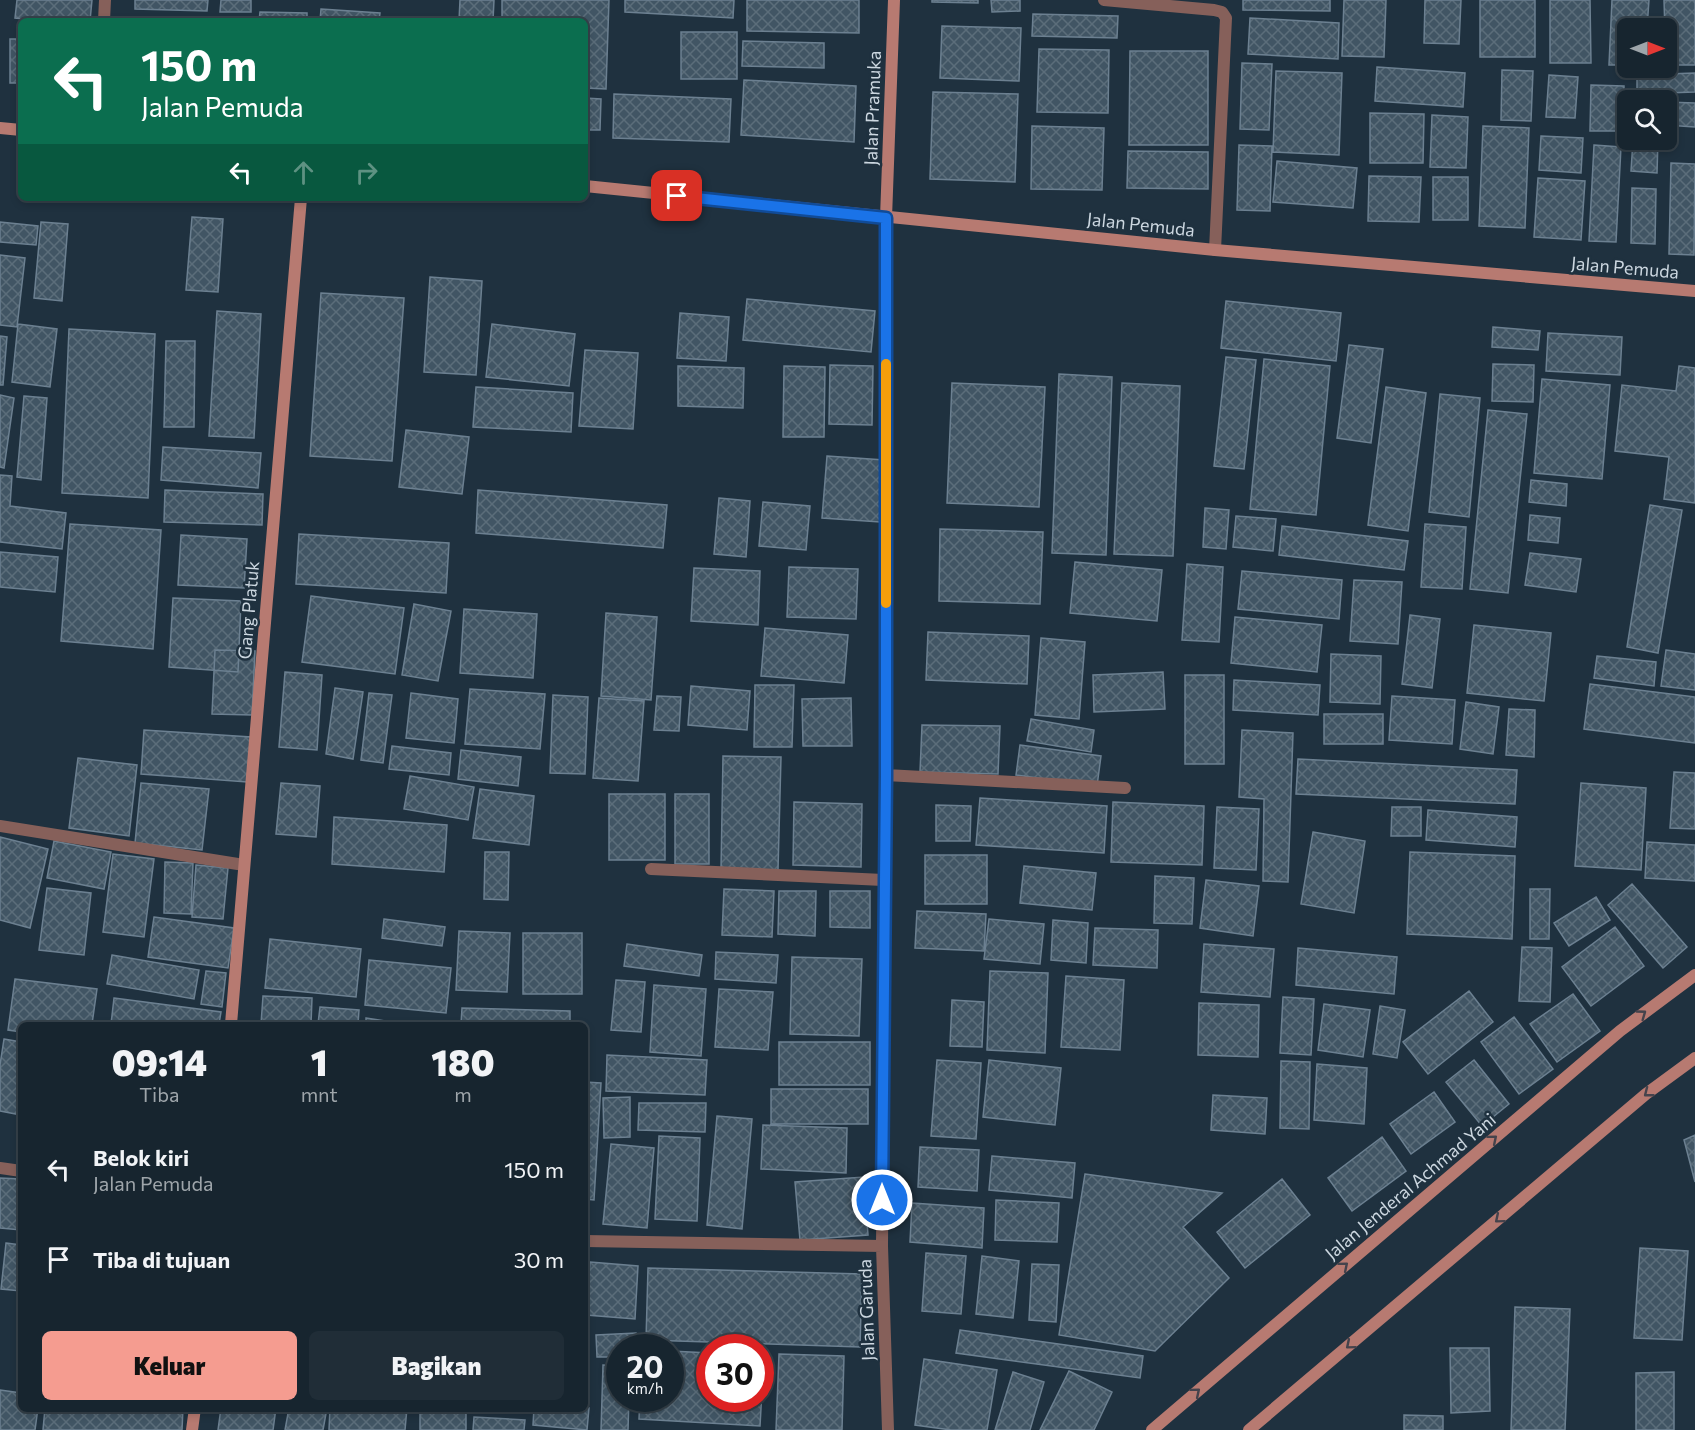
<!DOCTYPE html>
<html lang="id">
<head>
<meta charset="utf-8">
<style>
	:root { --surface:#17252f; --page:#202d37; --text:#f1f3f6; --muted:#9ea5aa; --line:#36424b; --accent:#f59c90 }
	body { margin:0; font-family:Commissioner,sans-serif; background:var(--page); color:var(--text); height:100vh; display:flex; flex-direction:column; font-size:22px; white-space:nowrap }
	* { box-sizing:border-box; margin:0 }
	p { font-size:20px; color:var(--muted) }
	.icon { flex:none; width:33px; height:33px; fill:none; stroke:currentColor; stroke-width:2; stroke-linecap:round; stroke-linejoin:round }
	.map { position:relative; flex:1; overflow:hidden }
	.details { position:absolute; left:18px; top:1022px; width:570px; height:390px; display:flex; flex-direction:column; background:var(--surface); border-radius:9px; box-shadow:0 3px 9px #0003,0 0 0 2px var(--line) }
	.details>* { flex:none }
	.top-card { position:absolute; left:18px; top:18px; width:570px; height:183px; border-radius:9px; box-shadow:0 3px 9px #0003,0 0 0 2px var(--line); background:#0b6e4f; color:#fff; overflow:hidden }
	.needle { width:39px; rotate:90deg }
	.fabs { position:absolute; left:1617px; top:18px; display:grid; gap:12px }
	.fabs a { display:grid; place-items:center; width:60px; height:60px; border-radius:9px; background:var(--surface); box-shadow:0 3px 9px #0003,0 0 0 2px var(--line); font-size:30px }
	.speed { position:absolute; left:606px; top:1334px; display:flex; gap:12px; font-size:30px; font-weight:700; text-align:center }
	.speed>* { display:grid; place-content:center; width:78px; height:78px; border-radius:50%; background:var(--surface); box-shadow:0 3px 9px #0003,0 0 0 2px var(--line); line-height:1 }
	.speed small { font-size:15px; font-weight:400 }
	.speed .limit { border:9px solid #d22; background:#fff; color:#111 }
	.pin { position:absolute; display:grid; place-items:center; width:51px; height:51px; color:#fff; margin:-26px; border-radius:12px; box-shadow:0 3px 9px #0006 }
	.me { position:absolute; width:66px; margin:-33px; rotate:0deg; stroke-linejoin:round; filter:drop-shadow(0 0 4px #0008) }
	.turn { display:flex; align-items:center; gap:21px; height:126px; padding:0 24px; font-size:27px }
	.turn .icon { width:78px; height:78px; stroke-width:2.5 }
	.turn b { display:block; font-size:42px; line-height:51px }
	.lanes { display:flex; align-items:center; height:57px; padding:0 24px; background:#0003; justify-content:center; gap:30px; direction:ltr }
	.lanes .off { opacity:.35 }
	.eta { display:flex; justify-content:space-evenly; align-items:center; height:102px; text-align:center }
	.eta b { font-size:36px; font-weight:800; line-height:42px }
	.cta { display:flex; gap:12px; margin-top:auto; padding:12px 24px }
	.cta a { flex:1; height:69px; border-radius:9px; background:var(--accent); color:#111; font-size:24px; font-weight:800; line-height:69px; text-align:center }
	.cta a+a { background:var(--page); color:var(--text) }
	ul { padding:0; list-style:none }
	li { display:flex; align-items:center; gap:18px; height:90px; padding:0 24px }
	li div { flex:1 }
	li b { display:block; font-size:22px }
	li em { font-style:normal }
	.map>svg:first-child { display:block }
	.building { fill:url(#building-cross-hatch); stroke:#6c8091; stroke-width:1.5 }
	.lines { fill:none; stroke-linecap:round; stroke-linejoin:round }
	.street { stroke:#86605a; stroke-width:12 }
	.secondary { stroke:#b77a71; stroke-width:12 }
	.oneway { stroke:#45434c }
	.route-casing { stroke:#114b97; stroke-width:15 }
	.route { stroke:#1a73e8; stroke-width:10 }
	.slow { stroke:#f59e0b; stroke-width:10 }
	.labels { text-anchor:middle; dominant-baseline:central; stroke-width:5; stroke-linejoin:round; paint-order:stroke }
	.street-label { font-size:18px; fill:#ccd7e0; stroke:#1f313f }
</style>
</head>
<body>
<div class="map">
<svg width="1695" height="1430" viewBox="0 0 1695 1430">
	<defs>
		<pattern id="building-cross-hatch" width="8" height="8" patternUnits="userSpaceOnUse" patternTransform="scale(1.5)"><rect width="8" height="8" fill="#415564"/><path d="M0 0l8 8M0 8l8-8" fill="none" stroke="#5b6d7a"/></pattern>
	</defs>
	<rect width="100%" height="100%" fill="#1f313f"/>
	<path class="building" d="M17,0H92L90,21H46L15,18Z
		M135,0H208L207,11L135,9Z
		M221,0H251V12H220Z
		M460,0H494L493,21H459Z
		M502,0H609L606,89L585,88V21H502Z
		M625,0H734L733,18L625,12Z
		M747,0H859V33L747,31Z
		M932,0H978V3L932,2Z
		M991,0H1020V11L992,12Z
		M1243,0H1330V11L1243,10Z
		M1344,0H1386L1384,57L1342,56Z
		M1425,0H1461L1459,44L1424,43Z
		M1480,0H1535V57H1480Z
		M1550,0H1590L1591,63H1550Z
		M1612,0H1649L1647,28H1628V65H1609Z
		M1664,0H1695V65H1666Z
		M321,9L380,13L379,21H320Z
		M260,12L307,13V21H259Z
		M1033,14L1118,16L1117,38L1032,36Z
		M1250,18L1339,23L1338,59L1248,54Z
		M942,26L1021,28L1019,81L940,78Z
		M681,32H737V79H681Z
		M10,39H21V83H10Z
		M743,41L824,43V68L742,66Z
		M1039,49L1109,50L1108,113L1037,112Z
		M1130,51H1208V145H1129Z
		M1242,63L1272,64L1269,130L1240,129Z
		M1377,67L1465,73L1463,107L1375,101Z
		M1502,70L1533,71L1531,121L1501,120Z
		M1276,71L1342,73L1339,155L1273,152Z
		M1695,73V92L1637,94V75Z
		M1549,75L1578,77L1575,118L1546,117Z
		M744,80L856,86L854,142L741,135Z
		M1591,85L1624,86L1623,131H1590Z
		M933,92L1018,94L1015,182L930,179Z
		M614,94L731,99L729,142L613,138Z
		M585,98L601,99L600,130H585Z
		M1666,102L1695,103V127L1666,125Z
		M1370,113L1424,114L1423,163H1370Z
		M1432,115L1468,117L1466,168L1430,167Z
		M1032,126L1104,128L1102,190L1031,189Z
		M1483,126L1529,128L1525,228L1479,226Z
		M1541,136L1583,138L1581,173L1539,170Z
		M1633,140H1658L1657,173L1631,171Z
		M1239,145L1272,146L1270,211L1237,210Z
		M1594,145L1621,147L1616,242L1589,241Z
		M1128,151L1208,152V189L1127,188Z
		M1277,161L1357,168L1353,208L1273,202Z
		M1671,163L1695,164L1694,255L1669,254Z
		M1369,176L1421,177L1419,222L1368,221Z
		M1433,177H1468V220H1433Z
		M1538,178L1585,181L1581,240L1534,237Z
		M1632,188L1656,189L1655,244L1631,243Z
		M192,217L223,219L218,292L186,290Z
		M0,222L38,226L36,245L0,242Z
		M41,222L68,224L62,301L34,298Z
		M0,255L25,258L17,327L0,325Z
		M430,277L482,281L476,375L424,372Z
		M321,293L404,298L392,461L310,456Z
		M747,299L875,311L871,352L743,340Z
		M1226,301L1341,313L1336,361L1221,348Z
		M217,311L261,314L254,438L209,436Z
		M680,313L729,317L726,361L677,358Z
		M18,324L57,329L50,387L12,382Z
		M492,324L575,334L569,386L486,377Z
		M1493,327L1540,331L1538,350L1492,347Z
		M69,329L155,334L148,498L62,493Z
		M1548,333L1622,337L1620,375L1546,371Z
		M0,336L7,337L3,385H0Z
		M166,341H195L194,427H164Z
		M1349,345L1383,349L1371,443L1337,438Z
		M585,350L638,353L633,429L579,426Z
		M1226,357L1256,360L1244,469L1214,466Z
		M1264,359L1330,366L1316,515L1250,509Z
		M1493,364L1534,365L1533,402L1492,401Z
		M830,365L873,366L872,425L829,424Z
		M678,366L744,368L743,408L678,406Z
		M784,366L825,367L824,437H783Z
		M1679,366L1695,368V503L1664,499L1669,457L1615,451L1622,385L1676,391Z
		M1059,374L1112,377L1106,555L1052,553Z
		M1542,379L1610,385L1602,479L1534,473Z
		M952,383L1045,387L1039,507L947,503Z
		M1122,383L1180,386L1173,556L1114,554Z
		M476,387L573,393L571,432L473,427Z
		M1386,387L1426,393L1408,531L1368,525Z
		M1440,394L1480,398L1469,517L1429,512Z
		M0,395L14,398L4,468L0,467Z
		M24,396L47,398L41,480L17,477Z
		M1488,410L1527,414L1508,593L1470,589Z
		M406,430L469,437L462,494L399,487Z
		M163,447L261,453L258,488L161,480Z
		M827,456L884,460L880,522L822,518Z
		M0,475L12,476L10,506L66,513L62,549L0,542Z
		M1531,480L1567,484L1566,506L1529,502Z
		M165,490L263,494L262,525L164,522Z
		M478,490L667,505L663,548L476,533Z
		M719,498L750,501L746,557L714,554Z
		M763,502L810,506L806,550L759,546Z
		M1650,505L1682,510L1658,653L1627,647Z
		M1205,508L1229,510L1226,549L1203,547Z
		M1530,515L1560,518L1558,543L1528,540Z
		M1236,516L1276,519L1273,551L1233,547Z
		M70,524L161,530L153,649L61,641Z
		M1425,524L1466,527L1462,589L1421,587Z
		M1282,526L1408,541L1404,570L1279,555Z
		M940,529L1043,532L1040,604L939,601Z
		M299,534L449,543L446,593L296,584Z
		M181,535L247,539L244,588L178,585Z
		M0,552L58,557L55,592L0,587Z
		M1530,553L1581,559L1576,592L1525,585Z
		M1075,562L1162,570L1157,621L1070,613Z
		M1187,564L1223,567L1219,642L1182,640Z
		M789,567L858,569L856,619L787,617Z
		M694,568L760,571L758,625L691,621Z
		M1242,571L1342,580L1339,619L1238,609Z
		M1354,580L1402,582L1398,644L1350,641Z
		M311,596L404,608L395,674L302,662Z
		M173,598L241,601L238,672L169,667Z
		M414,604L451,611L438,681L402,675Z
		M464,609L537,614L533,678L460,673Z
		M606,613L657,617L651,700L601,696Z
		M1410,615L1440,619L1432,688L1402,684Z
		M1235,617L1322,625L1317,672L1231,663Z
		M1474,625L1551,633L1544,701L1467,693Z
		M765,628L848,635L844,683L761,676Z
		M928,632L1029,636L1027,684L926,680Z
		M1041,638L1085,642L1079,719L1035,715Z
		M215,650L255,651L252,715L212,714Z
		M1666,650L1695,654V690L1661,686Z
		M1331,654L1381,656L1380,704L1330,702Z
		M1597,656L1656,662L1654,686L1594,678Z
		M285,672L322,675L317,750L279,747Z
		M1163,672L1165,709L1094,712L1093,675Z
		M1185,675H1224V764H1185Z
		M1234,680L1320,685L1318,715L1233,710Z
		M1590,684L1695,697V743L1584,729Z
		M755,685H794L792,747H754Z
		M691,686L750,691L747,730L688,725Z
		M335,688L363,692L353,759L326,754Z
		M470,689L545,694L540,749L465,744Z
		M369,693L392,695L383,763L361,760Z
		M411,693L458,699L454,743L406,738Z
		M553,695L588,697L585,774L550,773Z
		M657,696L681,697L679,731L654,730Z
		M1392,696L1455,700L1452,744L1389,740Z
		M599,698L644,701L638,781L593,778Z
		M851,698L852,746H803L802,699Z
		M1466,702L1499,707L1493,754L1460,749Z
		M1509,709L1535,710L1534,757L1506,755Z
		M1324,714H1383V744H1324Z
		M1031,719L1094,730L1091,752L1027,741Z
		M922,725L1000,726L998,774L920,772Z
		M144,730L251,737L247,782L141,774Z
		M1242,730L1293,733L1288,882L1263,881L1264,799L1239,797Z
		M1020,745L1101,756L1097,786L1016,775Z
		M392,746L451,753L449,775L389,769Z
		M461,750L521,757L518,786L458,779Z
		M723,756L781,757L778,870L721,869Z
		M78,758L137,765L129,836L69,828Z
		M1298,759L1517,770L1515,804L1296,794Z
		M1674,772L1695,773V829L1670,828Z
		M410,776L474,787L468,820L404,809Z
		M141,783L209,789L202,850L135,843Z
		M281,783L320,786L316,837L276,834Z
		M1581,783L1646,788L1641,870L1575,866Z
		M480,789L534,796L529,845L473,838Z
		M609,794H665V860H609Z
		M675,794H709V864H675Z
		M980,798L1107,806L1104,853L976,845Z
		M794,802L862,804L861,867L793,865Z
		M1113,802L1204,806L1202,865L1111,862Z
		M936,805L971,806L970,841H936Z
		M1217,807L1259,809L1256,870L1214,868Z
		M1392,807H1421V836H1391Z
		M1428,810L1517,817L1515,847L1426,840Z
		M334,817L447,825L444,872L332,864Z
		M1313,832L1365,841L1354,913L1301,904Z
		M0,837L48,849L30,928L0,920Z
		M54,841L111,852L104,889L47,878Z
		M1647,842L1695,845V881L1645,878Z
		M485,852H509L508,900L484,899Z
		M1410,852L1515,856L1512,939L1407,934Z
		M113,854L154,859L144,937L103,932Z
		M925,855H987V904H925Z
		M165,862L193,863L191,914L164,913Z
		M196,865L228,868L223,919L192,917Z
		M1024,866L1096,873L1092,910L1020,903Z
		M1155,876L1194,878L1192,924L1154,923Z
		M1206,880L1259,886L1253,936L1200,928Z
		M1632,884L1687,947L1663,968L1608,905Z
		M47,888L91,893L84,955L39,950Z
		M724,889L774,891L772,937L722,935Z
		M1530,889H1550L1549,939H1530Z
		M779,891H816L815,936L778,934Z
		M830,891H870V928L830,927Z
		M1596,897L1610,920L1569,946L1554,923Z
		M917,911L986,914L984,951L915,948Z
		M154,917L234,928L228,968L148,957Z
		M384,919L445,927L442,946L382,938Z
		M989,919L1044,924L1040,964L984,959Z
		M1053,920L1088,923L1086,963L1051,960Z
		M1615,927L1644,966L1591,1006L1562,967Z
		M1095,928L1158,930L1157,968L1093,965Z
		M459,931L510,933L507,992L456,990Z
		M523,933H582V994H523Z
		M270,939L361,949L356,997L265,988Z
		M627,944L702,955L699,976L624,966Z
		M1204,944L1274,949L1270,997L1201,992Z
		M1522,947L1552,948L1550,1002L1519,1001Z
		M1298,948L1397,957L1394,994L1296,985Z
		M716,952L778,955L776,983L715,979Z
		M112,955L199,970L194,999L107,984Z
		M792,957L862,959L859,1036L790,1034Z
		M369,960L451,968L446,1013L365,1005Z
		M206,971L226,973L222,1007L201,1004Z
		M990,971L1048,973L1045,1053L987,1050Z
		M1066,976L1124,980L1120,1050L1061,1047Z
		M15,979L97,989L92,1024H21V1032L8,1030Z
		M616,980L645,982L641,1032L611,1030Z
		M654,985L706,989L701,1056L650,1052Z
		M719,989L773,992L768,1050L715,1047Z
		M1469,991L1493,1022L1428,1074L1403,1042Z
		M1573,994L1600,1031L1557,1062L1530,1024Z
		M263,996L312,998L311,1024H261Z
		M1283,997L1314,999L1311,1055L1280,1053Z
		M114,998L221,1012L219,1024H111Z
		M952,1000L984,1002L982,1047L950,1046Z
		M1199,1003L1259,1005L1258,1057L1198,1055Z
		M1324,1004L1370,1010L1363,1057L1318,1050Z
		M1380,1006L1405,1010L1397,1058L1373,1054Z
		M320,1007L359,1010L358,1024H318Z
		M462,1008L570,1011V1024H461Z
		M1514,1017L1553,1069L1519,1094L1481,1042Z
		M366,1018L405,1024H366Z
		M4,1039L21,1042V1115L0,1111V1065Z
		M779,1042H870V1085H779Z
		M607,1055L707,1060L705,1095L606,1091Z
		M937,1060L981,1063L976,1139L931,1136Z
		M989,1060L1061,1068L1055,1125L983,1117Z
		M1474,1060L1509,1104L1482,1126L1446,1082Z
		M1281,1061L1310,1062L1309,1129L1280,1128Z
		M1317,1064L1367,1068L1364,1124L1314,1120Z
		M585,1082L601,1083L594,1200L585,1199Z
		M771,1089H868V1124H771Z
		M1434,1092L1455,1122L1411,1154L1390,1124Z
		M1213,1095L1267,1098L1265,1134L1211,1130Z
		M630,1097V1137L604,1138L603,1098Z
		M639,1103H706L705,1132L638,1130Z
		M717,1116L752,1119L742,1229L707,1225Z
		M763,1125L847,1128L846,1173L761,1169Z
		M1695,1135V1182L1684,1140Z
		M659,1136L700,1138L697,1221L655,1219Z
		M1382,1137L1406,1171L1352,1211L1328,1178Z
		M611,1144L654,1148L647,1228L603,1224Z
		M920,1147L979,1150L977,1191L918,1187Z
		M992,1156L1075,1163L1072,1198L989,1190Z
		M1085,1174L1222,1193L1183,1227L1229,1278L1155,1351L1059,1335Z
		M864,1177L868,1235L800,1240L795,1182Z
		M0,1178L21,1179V1230L0,1228Z
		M1282,1179L1310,1215L1245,1268L1217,1232Z
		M996,1200L1059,1203L1057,1242L995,1240Z
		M912,1203L984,1208L982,1248L910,1242Z
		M585,1206H589V1233H585Z
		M6,1243L21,1245V1291L1,1289Z
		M1640,1248L1688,1251L1682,1340L1634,1338Z
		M926,1253L966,1256L961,1314L922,1311Z
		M982,1256L1019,1261L1013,1318L976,1314Z
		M590,1262L638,1266L635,1319L586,1315Z
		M1032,1264L1059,1265L1056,1322L1029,1320Z
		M648,1268L862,1274L860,1347L646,1340Z
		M1515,1307L1570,1309L1565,1430H1511Z
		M960,1330L1143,1356L1140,1378L956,1353Z
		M636,1333L637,1347H620V1357H597L596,1335Z
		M1450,1348H1489L1490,1411L1451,1413Z
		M670,1351L710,1353V1398H760V1355L764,1356L760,1426L639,1419L640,1398H670Z
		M779,1354L844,1356L842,1430H776Z
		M924,1359L997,1370L987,1430H951L915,1425Z
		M603,1365L620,1366V1398H629L628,1430H601Z
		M1069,1371L1112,1392L1094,1430H1040Z
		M1013,1372L1044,1382L1030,1430H995Z
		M1674,1372V1430H1636V1373Z
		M0,1390L21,1393V1408H38L35,1430H0Z
		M45,1408H183L182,1430H43Z
		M221,1408H276L273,1430H218Z
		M289,1408H327L323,1430H285Z
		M330,1408H407L405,1430H329Z
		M534,1408H589L587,1430L533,1425Z
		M420,1409H466V1430H420Z
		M1404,1415L1443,1416V1430H1404Z
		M474,1417L525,1420L524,1430H473Z"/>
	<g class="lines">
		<path class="street" d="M1104,0L1214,10L1222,12L1226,18L1215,250
			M104,21L105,0
			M886,218V775L882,1246L888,1430
			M886,775L1125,788
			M0,826L244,865
			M651,869L883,880
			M0,1168L21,1171
			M585,1241L882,1246"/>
		<path class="secondary" d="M0,128L21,130
			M585,186L1215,250L1695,291
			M886,218L894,0
			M231,1024L301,198
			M192,1430L195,1408
			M1152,1430L1620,1031L1695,975
			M1249,1430L1646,1094L1695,1058"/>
	</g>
	<defs><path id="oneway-chevron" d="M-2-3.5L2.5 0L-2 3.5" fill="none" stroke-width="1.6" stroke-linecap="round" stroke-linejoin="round" transform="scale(1.5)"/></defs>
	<g class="oneway">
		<use href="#oneway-chevron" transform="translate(1642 1014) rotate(-36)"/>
		<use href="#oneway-chevron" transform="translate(1648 1093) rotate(142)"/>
		<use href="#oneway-chevron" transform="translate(1493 1139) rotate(-40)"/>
		<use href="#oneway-chevron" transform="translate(1499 1219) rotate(140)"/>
		<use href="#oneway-chevron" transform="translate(1344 1266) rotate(-40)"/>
		<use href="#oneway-chevron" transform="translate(1350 1345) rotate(140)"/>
		<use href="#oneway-chevron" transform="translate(1196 1392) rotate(-40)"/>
	</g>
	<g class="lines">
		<defs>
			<path id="route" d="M677,196L886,218V776L882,1200"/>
		</defs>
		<use href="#route" class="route-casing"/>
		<use href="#route" class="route"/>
		<path class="slow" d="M886,364V603"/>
	</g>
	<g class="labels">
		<g class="street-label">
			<text transform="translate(872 108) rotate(-88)">Jalan Pramuka</text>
			<text transform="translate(1141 224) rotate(6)">Jalan Pemuda</text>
			<text transform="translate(1625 267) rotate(5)">Jalan Pemuda</text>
			<text transform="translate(248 610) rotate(-85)">Gang Platuk</text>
			<text transform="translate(1410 1186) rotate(-40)">Jalan Jenderal Achmad Yani</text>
			<text transform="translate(866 1310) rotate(-92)">Jalan Garuda</text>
		</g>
	</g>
</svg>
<div class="fabs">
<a><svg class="needle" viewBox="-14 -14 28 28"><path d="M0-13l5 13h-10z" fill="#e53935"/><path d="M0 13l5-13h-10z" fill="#9ea5aa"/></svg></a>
<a><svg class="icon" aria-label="search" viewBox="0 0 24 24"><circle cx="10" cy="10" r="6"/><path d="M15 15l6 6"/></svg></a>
</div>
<div class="speed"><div>20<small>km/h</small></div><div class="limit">30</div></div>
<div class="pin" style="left:677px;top:196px;background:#d93025"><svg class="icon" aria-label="arrive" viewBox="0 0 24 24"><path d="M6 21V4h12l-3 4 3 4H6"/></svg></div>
<svg class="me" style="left:882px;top:1200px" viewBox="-20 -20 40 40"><circle r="17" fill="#1a73e8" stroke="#fff" stroke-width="3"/><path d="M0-11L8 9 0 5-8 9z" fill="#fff"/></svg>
<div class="top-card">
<div class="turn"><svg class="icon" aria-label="left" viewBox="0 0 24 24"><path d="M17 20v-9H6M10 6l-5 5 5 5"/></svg><div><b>150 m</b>Jalan Pemuda</div></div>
<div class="lanes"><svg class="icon" aria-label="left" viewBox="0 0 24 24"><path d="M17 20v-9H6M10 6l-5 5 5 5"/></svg><svg class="icon off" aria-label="ahead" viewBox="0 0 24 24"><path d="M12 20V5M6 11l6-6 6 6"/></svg><svg class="icon off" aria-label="right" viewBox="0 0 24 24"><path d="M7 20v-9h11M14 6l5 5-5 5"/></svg></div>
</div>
<section class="details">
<div class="eta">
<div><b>09:14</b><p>Tiba</p></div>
<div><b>1</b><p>mnt</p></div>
<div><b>180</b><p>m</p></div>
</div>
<ul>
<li><svg class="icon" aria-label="left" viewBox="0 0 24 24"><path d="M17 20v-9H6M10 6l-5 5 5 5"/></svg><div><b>Belok kiri</b><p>Jalan Pemuda</p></div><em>150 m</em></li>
<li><svg class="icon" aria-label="arrive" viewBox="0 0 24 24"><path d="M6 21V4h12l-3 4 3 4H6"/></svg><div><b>Tiba di tujuan</b></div><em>30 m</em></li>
</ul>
<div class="cta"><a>Keluar</a><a>Bagikan</a></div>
</section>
</div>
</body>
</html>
